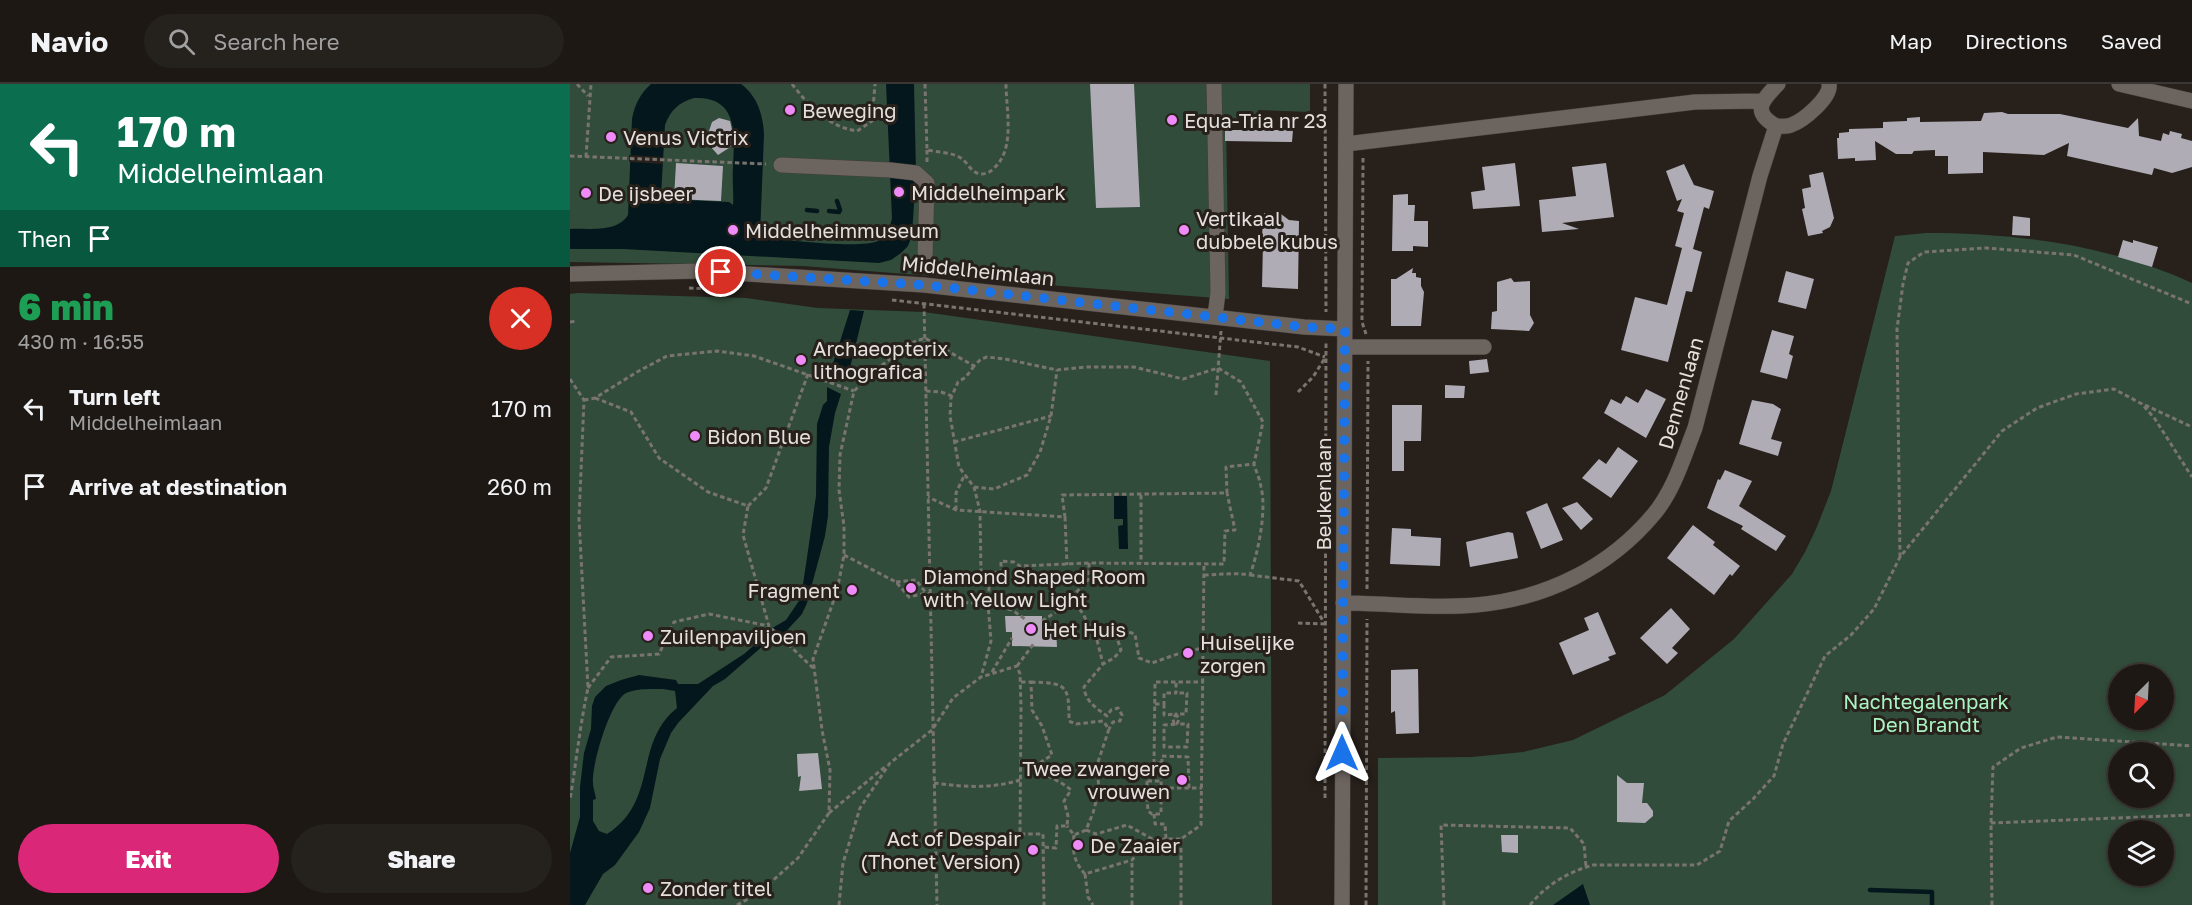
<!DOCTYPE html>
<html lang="en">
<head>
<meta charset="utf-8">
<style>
	:root { --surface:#1d1814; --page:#25211d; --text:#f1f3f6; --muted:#a0a0a0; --line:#3b3734; --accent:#db2777 }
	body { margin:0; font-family:"Golos Text",sans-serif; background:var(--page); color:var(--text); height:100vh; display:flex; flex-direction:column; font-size:22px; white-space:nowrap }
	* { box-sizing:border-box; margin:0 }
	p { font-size:20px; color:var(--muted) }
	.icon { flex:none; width:33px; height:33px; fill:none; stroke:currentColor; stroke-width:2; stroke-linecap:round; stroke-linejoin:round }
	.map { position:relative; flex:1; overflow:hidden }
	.side { display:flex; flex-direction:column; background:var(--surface); width:570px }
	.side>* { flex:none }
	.hud { background:#0b6e4f; color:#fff; overflow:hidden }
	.needle { width:39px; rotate:204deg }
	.buttons { position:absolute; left:1538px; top:580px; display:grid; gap:12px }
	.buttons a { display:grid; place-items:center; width:66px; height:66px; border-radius:50%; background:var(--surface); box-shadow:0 3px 9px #0003,0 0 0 2px var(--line); font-size:30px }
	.pin { position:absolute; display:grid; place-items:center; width:51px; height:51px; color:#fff; margin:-26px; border:3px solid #fff; border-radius:50%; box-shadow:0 2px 6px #0007 }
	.me { position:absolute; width:66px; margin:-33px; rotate:0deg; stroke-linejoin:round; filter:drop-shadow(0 0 4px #0008) }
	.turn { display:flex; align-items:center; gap:21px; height:126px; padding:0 18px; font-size:27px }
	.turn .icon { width:78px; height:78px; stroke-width:2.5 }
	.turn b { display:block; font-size:42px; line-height:51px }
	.then { display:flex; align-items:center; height:57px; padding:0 18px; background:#0003; gap:12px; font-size:22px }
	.round { display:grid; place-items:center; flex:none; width:63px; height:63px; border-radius:32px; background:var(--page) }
	.summary { display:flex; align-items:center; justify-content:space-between; height:102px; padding:0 18px }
	h1 { font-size:36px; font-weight:800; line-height:45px; color:#1e9e55 }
	.action { display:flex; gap:12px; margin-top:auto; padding:12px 18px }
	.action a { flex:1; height:69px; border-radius:36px; background:var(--accent); color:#fff; font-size:24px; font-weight:800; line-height:69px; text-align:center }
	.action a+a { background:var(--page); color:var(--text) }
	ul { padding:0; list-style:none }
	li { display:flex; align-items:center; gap:18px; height:78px; padding:0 18px }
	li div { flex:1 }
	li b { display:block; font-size:22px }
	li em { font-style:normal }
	header { display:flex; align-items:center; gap:36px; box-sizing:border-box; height:84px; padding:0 30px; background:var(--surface); border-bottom:2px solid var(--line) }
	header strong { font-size:28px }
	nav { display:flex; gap:33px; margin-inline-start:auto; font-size:21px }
	.search { width:420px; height:54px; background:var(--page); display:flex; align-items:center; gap:15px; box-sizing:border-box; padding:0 21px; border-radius:33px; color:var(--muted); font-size:22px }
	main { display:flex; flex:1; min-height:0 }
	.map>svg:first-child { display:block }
	.green { fill:#314c3a; fill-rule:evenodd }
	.water { fill:#04171c; fill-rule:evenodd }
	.pier { fill:#27201b }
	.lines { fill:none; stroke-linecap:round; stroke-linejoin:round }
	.stream { stroke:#04171c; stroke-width:4.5 }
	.building { fill:#afacb6 }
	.minor-casing { stroke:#433d3a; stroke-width:16 }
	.path { stroke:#7a7470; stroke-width:3; stroke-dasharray:4.5 3; stroke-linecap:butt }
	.minor { stroke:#6c645e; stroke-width:15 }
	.route { stroke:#1a73e8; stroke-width:10; stroke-dasharray:0 18 }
	.poi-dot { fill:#ee8bf8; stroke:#27201b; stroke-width:2 }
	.labels { text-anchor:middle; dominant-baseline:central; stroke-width:6; stroke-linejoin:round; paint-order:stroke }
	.poi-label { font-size:20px; fill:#e5e0dd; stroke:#27201b; text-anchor:start }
	.street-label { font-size:20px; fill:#e5e0dd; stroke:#27201b }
	.park-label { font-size:20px; fill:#a9f4c2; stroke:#27201b }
</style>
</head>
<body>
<header>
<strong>Navio</strong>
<div class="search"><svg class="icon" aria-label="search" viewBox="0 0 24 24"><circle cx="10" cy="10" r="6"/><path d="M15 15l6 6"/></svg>Search here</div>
<nav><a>Map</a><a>Directions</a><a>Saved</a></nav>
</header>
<main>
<section class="side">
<div class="hud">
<div class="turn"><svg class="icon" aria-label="left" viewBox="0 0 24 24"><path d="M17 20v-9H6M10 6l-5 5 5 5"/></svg><div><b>170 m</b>Middelheimlaan</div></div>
<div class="then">Then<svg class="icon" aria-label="arrive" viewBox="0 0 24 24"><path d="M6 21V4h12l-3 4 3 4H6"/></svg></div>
</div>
<div class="summary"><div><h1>6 min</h1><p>430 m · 16:55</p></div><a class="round" style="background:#d93025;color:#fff"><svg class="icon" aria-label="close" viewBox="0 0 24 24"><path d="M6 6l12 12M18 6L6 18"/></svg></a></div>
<ul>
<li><svg class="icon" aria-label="left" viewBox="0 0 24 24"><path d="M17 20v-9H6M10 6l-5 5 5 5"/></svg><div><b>Turn left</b><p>Middelheimlaan</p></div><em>170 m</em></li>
<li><svg class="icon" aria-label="arrive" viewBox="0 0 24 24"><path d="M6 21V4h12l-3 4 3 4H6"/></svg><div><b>Arrive at destination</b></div><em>260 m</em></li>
</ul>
<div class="action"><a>Exit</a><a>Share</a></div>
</section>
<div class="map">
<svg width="1622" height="821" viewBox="0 0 1622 821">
	<rect width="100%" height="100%" fill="#27201b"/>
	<path class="green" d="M0,0H740V28L688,26L687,38H656L659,215L233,182L0,178Z
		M1356,149C1446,149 1540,161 1622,199V821H808V674L902,673L953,668L1003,656L1095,611L1164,555L1222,490L1235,468L1246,445L1261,407L1325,152ZM1548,591H1593V636H1548ZM1548,669H1593V714H1548ZM1548,747H1593V792H1548Z
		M7,209L176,214L248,224L354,228L700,277L702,821H0V210Z"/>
	<path class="water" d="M81,0H171C187,12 193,30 194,50L190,152C210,156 292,165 308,157C317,152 320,144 322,134L316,0H344L346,89L342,151L338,162L331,169L321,176L309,179L53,165H0V145C19,144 47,149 58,131L62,35C65,20 70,10 81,0ZM124,14C170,12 164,53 163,84C162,97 164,112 163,121L159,118L95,115L93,118L88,116L91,112L95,41C100,27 109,18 124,14Z
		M280,226L294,227L277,296L260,289Z
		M257,303L271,310L265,329L259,363L258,432L255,452L237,519L232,530L209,555L194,561L155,595L143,602L108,639L101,649L90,675L80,724L69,748L45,781L33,790L15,821H0V769L10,733V703L14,669L21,645L22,622L25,613L36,602L51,596L69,591L106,596L108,600H128L174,570L197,550L199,546L216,536L231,514L246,412L247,340L253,321L257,317ZM93,605L105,607L107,624C63,659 89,717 37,750L29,747L23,737V716L26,715C25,708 22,702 23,693C24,675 40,618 56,609C67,604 81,605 93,605Z
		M544,412H557L558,465H549L548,442L553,441V435H544Z
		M1013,800L1020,821H983Z"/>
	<path class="pier" d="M59,71L93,73V80L59,78Z"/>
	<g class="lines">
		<path class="stream" d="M267,117L270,126
			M237,126L247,127
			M259,127L269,128
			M1300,806L1362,808V821"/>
	</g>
	<path class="building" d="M520,0H564L570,123L526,124Z
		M1432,28L1438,30H1490L1558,44L1568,34L1569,52L1591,57L1593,49L1599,51L1600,47L1612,50L1611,54L1622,57V83L1602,89L1584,84L1582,91L1497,72L1499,59L1474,71L1413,68V89L1378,90V72H1365V66L1344,67L1342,70H1326L1305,57L1306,76L1285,77V74L1268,75L1267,54H1269V49L1279,48V45L1313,44V38L1337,37V34L1350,33V38L1411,37L1414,29Z
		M149,34L160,37L163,50L162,62L148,71L140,62L138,50L142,38Z
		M655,46H723L722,58L655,57Z
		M106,79L153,82L151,117L104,115Z
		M945,79L950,122L903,125L901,108L915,106L912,83Z
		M1036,79L1044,133L992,139L1009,145L972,148L969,116L1006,112L1002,83Z
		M1114,80L1124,101L1144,107L1139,125L1134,123L1123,165L1132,168L1122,208L1116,207L1098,278L1051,266L1065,213L1097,221L1112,164L1105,162L1114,129L1107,127L1112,115L1107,117L1096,87Z
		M1253,88L1264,134L1260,143L1252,147L1253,149L1238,152L1232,125L1235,124L1232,105L1241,103L1239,91Z
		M838,110V121H845L844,137H858V163L843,162V167H822L823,111Z
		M694,129L711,130L719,136L729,137L728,205L692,203L693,158L689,154L692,150Z
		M1443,132L1460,134V152L1442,151Z
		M1553,156L1563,159V156L1588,163L1582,183L1548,173Z
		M843,184L842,189H846V193L851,194V202L854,208L851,242H821V195H826Z
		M1216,187L1244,195L1236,225L1208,218Z
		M941,194L944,198L960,197V231L964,239L959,247L921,245L922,228L927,227V198Z
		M1202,246L1224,252L1219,270L1223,272L1217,295L1190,288Z
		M917,275L919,288L900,290L899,277Z
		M875,301L895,302L894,314H875Z
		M1076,305L1096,315L1076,354L1034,329L1041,315L1051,320L1056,312L1068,319Z
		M1182,316L1203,320L1211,325L1201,355L1212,358L1208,372L1169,360Z
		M822,321H852L851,357H834V387H822Z
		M1048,363L1068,377L1041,414L1012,394L1029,375L1036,380Z
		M1155,386L1182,397L1169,422L1216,452L1206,467L1171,445L1173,442L1137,424L1148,395L1150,396Z
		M1007,418L1023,435L1011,446L992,424Z
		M977,419L993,456L971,465L956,428Z
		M1123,441L1145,458L1143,461L1170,482L1162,492L1160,490L1144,511L1097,474Z
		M822,444L841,445V452L871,454L870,482L820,480Z
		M938,448L943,449L948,474L900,483L896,458Z
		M1101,524L1120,545L1102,564L1108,569L1097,580L1070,554Z
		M1028,528L1046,570L1038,573L1040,576L1003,591L989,559L1019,546L1014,534Z
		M435,532H472V542H486L487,563L442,562V548H436Z
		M848,585L849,649L826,650L825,627L821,629V586Z
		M248,669L252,705L229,707L231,692L228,693L227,670Z
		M1047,691L1057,699H1074L1072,719H1077L1083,727V732L1075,739L1047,738Z
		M931,751H948V769L932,768Z"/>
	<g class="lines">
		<defs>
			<path id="minor" d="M644,0L648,209L645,232
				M1208,0C1192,16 1181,28 1206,42C1211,42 1217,43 1221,41C1233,37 1262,13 1259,0
				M1549,0L1622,17
				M776,60L1125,18L1192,17
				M211,81L320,86L346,89L357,99L355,173
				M0,190L130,187L354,201L734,243L775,245
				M775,263H914
				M773,519C817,519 862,525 906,521C975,515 1039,484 1084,430C1104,406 1114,372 1125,344L1190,92L1206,42
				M772,821L776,0"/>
		</defs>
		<use href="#minor" class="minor-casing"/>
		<path class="path" d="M7,0L18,12
			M222,0C239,22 259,43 287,47L302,37L305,0
			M355,0L357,66C366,68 380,68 389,73C398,77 400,89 411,90C416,90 420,88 423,85C446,66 436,26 436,0
			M755,0L756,228
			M357,66V79
			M0,72L196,80
			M16,73L21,0
			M793,74L792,238L796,250
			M119,204L139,205
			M322,216L728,263L755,273
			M354,220L367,821
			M0,238L7,237
			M404,282L396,293L388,298L381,314L380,332L389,383L404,403L410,427L411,488L431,489V477L444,478L450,482L519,479L654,480L655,447L665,446L657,409
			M0,295L14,316L9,435L18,604C10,641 6,679 0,716
			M356,307L371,308L382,312
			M728,308L743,293L755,274
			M646,311L651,247
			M25,314L61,328L89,374L138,408L178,422L173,451L199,542L243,584
			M14,316L25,314L67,288L97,272L147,267L184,272L284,307
			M1575,321L1622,343
			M384,358L481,332
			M404,403L424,405L457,391L470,368L481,332L487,286
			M571,411V479
			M178,422L196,404L238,290
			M386,426V409L394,392
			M495,433L497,481
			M274,471L326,498L339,513L356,509L385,518L418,520L421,557L411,593
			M1330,473L1327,245L1333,200L1338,179L1354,168L1416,164L1504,171L1622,220
			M420,488L418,520L442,526L455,535
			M634,491C650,491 664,488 680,491C688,469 697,426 691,403C690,395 686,388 684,380
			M680,491L729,497L755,540
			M326,498L346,496L356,509
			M797,505L798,277
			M501,513L513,530L527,556L535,551L547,554L551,566L544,574L533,580L514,603C515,617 526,624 537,632L541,626L548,624L552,631L550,637L543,638L539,645
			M472,537L489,526L519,495V479
			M728,539L756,540
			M547,554L555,547L565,550L569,574L582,579L616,567L634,564
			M527,556L533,580
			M447,582L465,558
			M422,588L442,554
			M451,598H461L462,626L472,642L482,671L471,678L468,685C479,694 491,697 501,706L494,717L498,732L497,742H487L486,764L474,763
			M461,598C497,599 499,601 499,637L506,640L533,637L539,645L527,681L529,706L523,729L516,746L504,751L497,742
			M18,604L41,573L89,570L104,538L139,530L199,542
			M585,620H594V609H606V598
			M594,620V631L606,630L609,635L607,640H618L617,663H594V641L607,640
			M604,640L603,635L606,630H616L617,609H606
			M584,679L577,683V697H592
			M592,679H584L585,598H634
			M577,697V713H591
			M364,699C393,703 421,705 450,696
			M619,704L618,673L592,672L591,704H632
			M577,713L578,727L582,730H591V704
			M755,714L756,259
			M259,729L316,682
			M584,730L585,740H595L596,755H611
			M1421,739L1622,731
			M516,746L526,750L557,741L584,756L596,755
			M504,751C502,767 504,778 515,790L562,776L575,760L584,756
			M515,790L518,813L523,821
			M167,821L189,809L228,774L259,729L260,686L252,646L243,575L267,507L274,471V442L269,406L270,371L284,307L308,284L344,258L355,254L404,282L411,275L417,273L435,275L487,286L515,283H564L613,295L648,284L671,298L693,338L684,380L656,383L657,409L492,411L495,433L386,426L358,413
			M269,821L273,779L290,724L320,679L362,646L383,614L411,593L447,582L450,590L451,623L450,750H473L474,821
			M562,821V776
			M611,821V755L631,741L634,479
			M796,821L797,535
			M874,821L871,741L1000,744L1014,760L1016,783
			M960,821C976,801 998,788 1023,781H1127L1150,767L1159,737L1183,715L1204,692L1213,660L1255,572L1281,551L1304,525L1330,473L1432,347L1467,324L1506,310L1544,305L1572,320L1585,335L1622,393
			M1422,821L1421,739L1423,683L1451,664L1487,653L1622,662"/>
		<use href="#minor" class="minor"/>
	</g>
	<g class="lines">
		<path class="route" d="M151,188L354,201L734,243L775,245L772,669"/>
	</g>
	<g class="poi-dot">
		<circle cx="220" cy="26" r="6"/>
		<circle cx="602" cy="36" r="6"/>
		<circle cx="41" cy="53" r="6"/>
		<circle cx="329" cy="108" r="6"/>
		<circle cx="16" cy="109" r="6"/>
		<circle cx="163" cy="146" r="6"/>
		<circle cx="614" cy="146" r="6"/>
		<circle cx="231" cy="276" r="6"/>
		<circle cx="125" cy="352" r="6"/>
		<circle cx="341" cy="504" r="6"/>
		<circle cx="282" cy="506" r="6"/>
		<circle cx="461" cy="545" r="6"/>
		<circle cx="78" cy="552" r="6"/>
		<circle cx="618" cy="569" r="6"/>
		<circle cx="612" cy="696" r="6"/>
		<circle cx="508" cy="761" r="6"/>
		<circle cx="463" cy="766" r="6"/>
		<circle cx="78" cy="804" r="6"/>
	</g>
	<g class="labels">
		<g class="poi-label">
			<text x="232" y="26">Beweging</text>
			<text x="614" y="36">Equa-Tria nr 23</text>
			<text x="53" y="53">Venus Victrix</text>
			<text x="341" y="108">Middelheimpark</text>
			<text x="28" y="109">De ijsbeer</text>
			<text x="626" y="134">Vertikaal<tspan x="626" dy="23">dubbele kubus</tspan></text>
			<text x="175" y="146">Middelheimmuseum</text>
			<text x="243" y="264">Archaeopterix<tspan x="243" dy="23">lithografica</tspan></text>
			<text x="137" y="352">Bidon Blue</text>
			<text x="353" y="492">Diamond Shaped Room<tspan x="353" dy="23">with Yellow Light</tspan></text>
			<text x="270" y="506" text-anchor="end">Fragment</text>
			<text x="473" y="545">Het Huis</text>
			<text x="90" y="552">Zuilenpaviljoen</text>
			<text x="630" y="558">Huiselijke<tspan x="630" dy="23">zorgen</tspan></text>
			<text x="600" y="684" text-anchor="end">Twee zwangere<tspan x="600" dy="23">vrouwen</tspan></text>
			<text x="451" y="754" text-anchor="end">Act of Despair<tspan x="451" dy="23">(Thonet Version)</tspan></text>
			<text x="520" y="761">De Zaaier</text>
			<text x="90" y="804">Zonder titel</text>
		</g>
		<g class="street-label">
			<text transform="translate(408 186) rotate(6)">Middelheimlaan</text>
			<text transform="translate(1110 309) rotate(-74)">Dennenlaan</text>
			<text transform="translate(753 410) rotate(-90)">Beukenlaan</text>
		</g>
		<g class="park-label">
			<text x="1356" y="617">Nachtegalenpark<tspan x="1356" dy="23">Den Brandt</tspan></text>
		</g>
	</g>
</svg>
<div class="buttons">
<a><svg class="needle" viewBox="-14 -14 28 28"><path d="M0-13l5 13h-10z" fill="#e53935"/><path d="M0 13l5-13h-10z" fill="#a0a0a0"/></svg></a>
<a><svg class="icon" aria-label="search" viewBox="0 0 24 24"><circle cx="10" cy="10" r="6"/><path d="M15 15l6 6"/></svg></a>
<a><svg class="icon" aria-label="layers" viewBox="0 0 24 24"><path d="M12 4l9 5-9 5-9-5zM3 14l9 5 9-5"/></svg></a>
</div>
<div class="pin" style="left:151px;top:188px;background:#d93025"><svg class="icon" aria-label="arrive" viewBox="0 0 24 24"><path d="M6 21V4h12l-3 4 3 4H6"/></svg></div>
<svg class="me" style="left:772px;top:669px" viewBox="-20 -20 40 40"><path d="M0-17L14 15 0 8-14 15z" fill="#1a73e8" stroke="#fff" stroke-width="4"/></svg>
</div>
</main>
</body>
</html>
